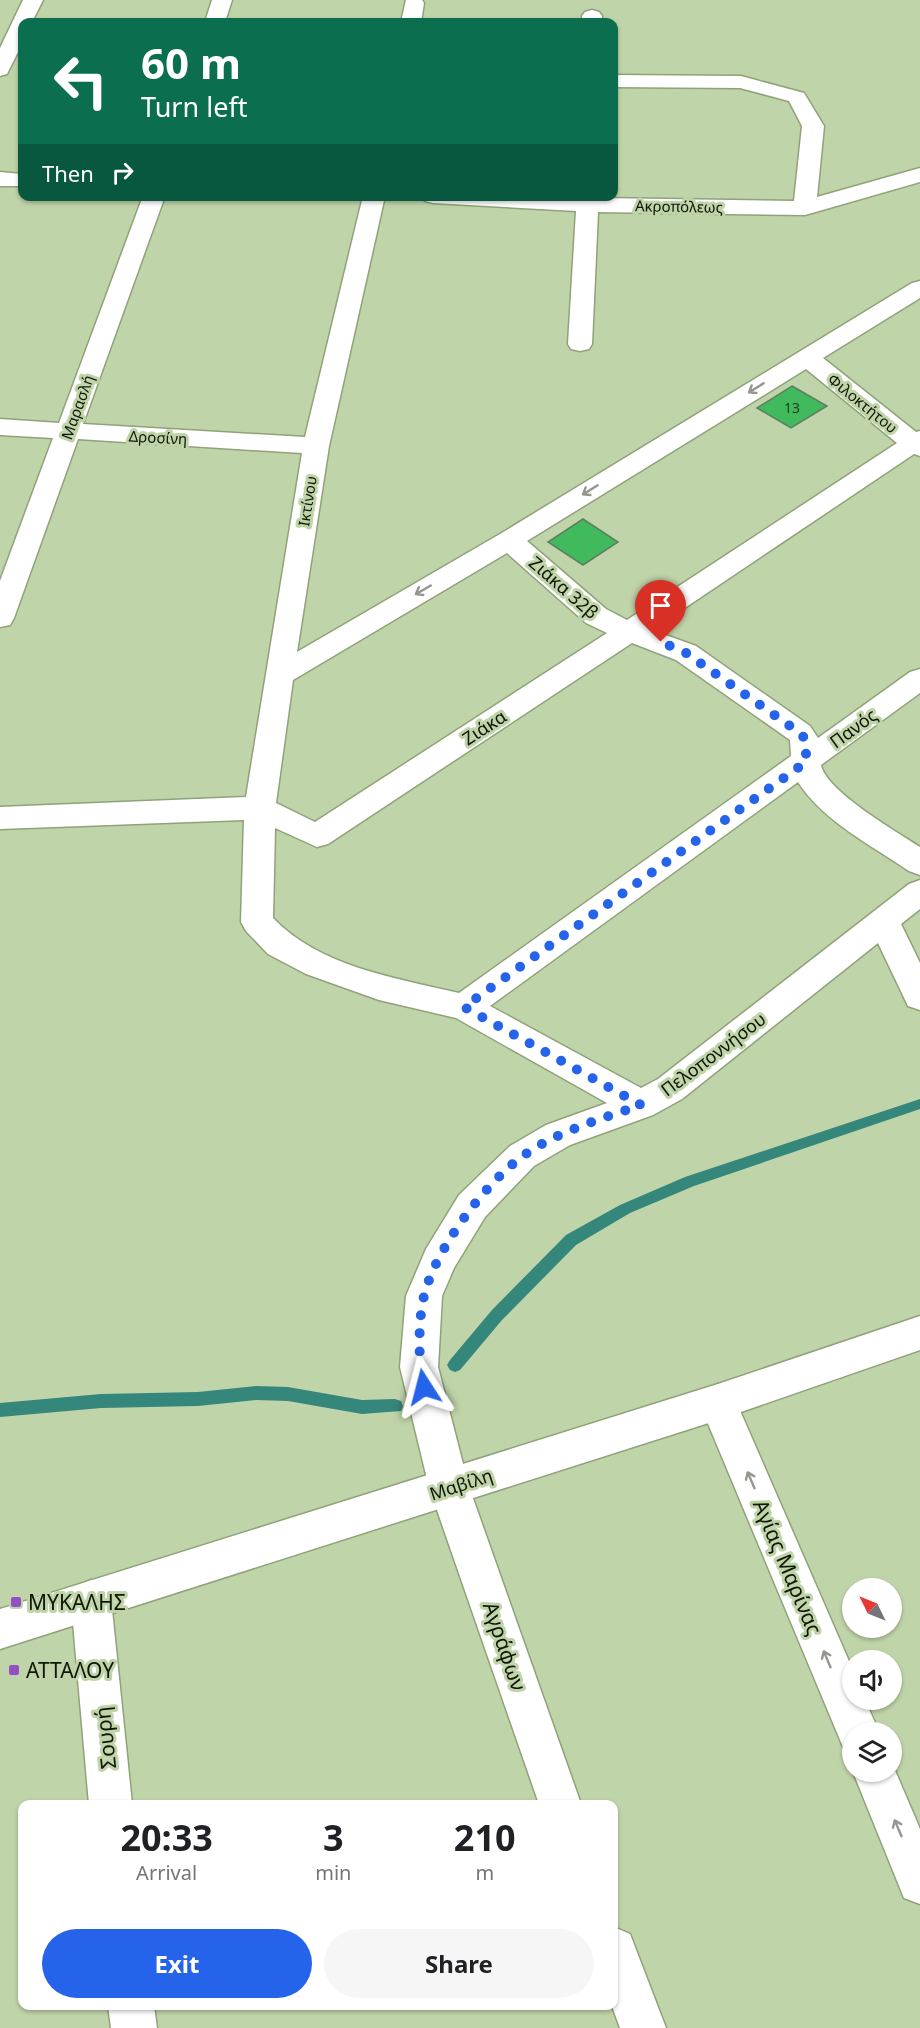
<!DOCTYPE html>
<html lang="en">
<head>
<meta charset="utf-8">
<style>
	:root { --surface:#fff; --page:#f6f6f6; --text:#202124; --muted:#757577; --accent:#2563eb }
	body { margin:0; font-family:"Noto Sans",sans-serif; background:var(--page); color:var(--text); height:100vh; display:flex; flex-direction:column; font-size:22px; white-space:nowrap }
	* { box-sizing:border-box; margin:0 }
	p { font-size:20px; color:var(--muted) }
	.icon { flex:none; width:33px; height:33px; fill:none; stroke:currentColor; stroke-width:2; stroke-linecap:round; stroke-linejoin:round }
	.map { position:relative; flex:1; overflow:hidden }
	.side { position:absolute; left:18px; top:1800px; width:600px; height:210px; display:flex; flex-direction:column; background:var(--surface); border-radius:12px; box-shadow:0 2px 4px #0004 }
	.side>* { flex:none }
	.top-card { position:absolute; left:18px; top:18px; width:600px; height:183px; border-radius:12px; box-shadow:0 2px 4px #0004; background:#0b6e4f; color:#fff; overflow:hidden }
	.needle { width:39px; rotate:313deg }
	.fabs { position:absolute; left:842px; top:1578px; display:grid; gap:12px }
	.fabs a { display:grid; place-items:center; width:60px; height:60px; border-radius:50%; background:var(--surface); box-shadow:0 2px 4px #0004; font-size:30px }
	.pin { position:absolute; display:grid; place-items:center; width:51px; height:51px; color:#fff; margin:-62px -26px; border-radius:50% 50% 50% 0; rotate:-45deg; box-shadow:0 0 6px #0007 }
	.pin .icon { rotate:45deg }
	.me { position:absolute; width:66px; margin:-33px; rotate:351deg; stroke-linejoin:round; filter:drop-shadow(0 0 4px #0008) }
	.turn { display:flex; align-items:center; gap:21px; height:126px; padding:0 24px; font-size:27px }
	.turn .icon { width:78px; height:78px; stroke-width:2.5 }
	.turn b { display:block; font-size:42px; line-height:51px }
	.then { display:flex; align-items:center; height:57px; padding:0 24px; background:#0003; gap:12px; font-size:22px }
	.eta { display:flex; justify-content:space-evenly; align-items:center; height:102px; text-align:center }
	.eta b { font-size:36px; font-weight:700; line-height:42px }
	.button { display:flex; gap:12px; margin-top:auto; padding:12px 24px }
	.button a { flex:1; height:69px; border-radius:36px; background:var(--accent); color:#fff; font-size:24px; font-weight:700; line-height:69px; text-align:center }
	.button a+a { background:var(--page); color:var(--text) }
	.map>svg:first-child { display:block }
	.lines { fill:none; stroke-linecap:round; stroke-linejoin:round }
	.stream { fill:#35867b; fill-rule:evenodd }
	.building { fill:#41ba5e; stroke:#5c7f60; stroke-width:1.5 }
	.minor-casing { stroke:#8fa279; stroke-width:3 }
	.tertiary-casing { stroke:#8fa279; stroke-width:3 }
	.minor { fill:#fff; fill-rule:evenodd }
	.tertiary { fill:#fff; fill-rule:evenodd }
	.oneway { stroke:#93968f }
	.route { stroke:#2563eb; stroke-width:10; stroke-dasharray:0 18 }
	.poi-dot { fill:#9350c5; stroke:#c0d4a9; stroke-width:2 }
	.labels { text-anchor:middle; dominant-baseline:central; stroke-width:6; stroke-linejoin:round; paint-order:stroke }
	.far-number-label { font-size:14px; fill:#1c3f1d }
	.far-street-label { font-size:15px; fill:#101607; stroke:#c0d4a9 }
	.street-label { font-size:18px; fill:#101607; stroke:#c0d4a9 }
	.near-street-label { font-size:21px; fill:#101607; stroke:#c0d4a9 }
	.near-poi-label { font-size:21px; fill:#101607; stroke:#c0d4a9; text-anchor:start }
</style>
</head>
<body>
<div class="map">
<svg width="920" height="2028" viewBox="0 0 920 2028">
	<rect width="100%" height="100%" fill="#c0d4a9"/>
	<g class="lines">
		<path class="stream" d="M920,1099V1109L694,1186L630,1213L576,1245L502,1320L460,1370L455,1372L450,1370L447,1365L450,1360L492,1310L566,1235L620,1205L685,1177Z
			M256,1386L288,1387L362,1400L395,1399L401,1401L403,1406L401,1411L362,1414L288,1401L256,1400L198,1406L101,1408L0,1417V1403L101,1394L198,1392Z"/>
	</g>
	<path class="building" d="M792,386L827,406L791,428L757,408Z
		M583,519L618,542L583,565L548,542Z"/>
	<g class="lines">
		<defs>
			<path id="minor" d="M23,0H43L32,22H22V44L7,74L0,76V48Z
				M212,0H232L225,22H205Z
				M406,0H422L424,3L421,22H401Z
				M592,10L599,12L602,16V22H582V16L585,12Z
				M614,75L741,76L804,93L824,126L817,197L920,168V182L805,215L598,212L592,344L589,349L580,351L571,349L568,344L576,211L433,203L425,201L422,196H599V198L794,201L802,126L789,101L740,88L614,87Z
				M0,172L22,174V186H0Z
				M143,196H165L83,424L305,437L363,196H385L329,446L297,652L500,534L912,283L920,281V298L823,358L916,432L920,431V456L914,454L652,630L696,646L810,726L818,738L910,672L920,669V693L821,765C826,791 897,832 920,847V875L909,871C871,845 823,821 798,782L490,1006L641,1088L658,1079L909,884L920,880V909L901,924L920,963V1010L908,1006L878,943L682,1099L653,1115L570,1145L534,1166L485,1217L454,1268L442,1296L438,1367L469,1487L581,1804H539L429,1487L400,1367L406,1296L426,1249L459,1195L510,1146L546,1125L607,1103L456,1018L379,1000L306,974L268,954L246,931L241,922L244,820L0,829V807L246,797L302,453L78,439L14,618L10,625L0,627V581L53,438L0,435V419L59,423ZM806,369L897,443L627,620L606,609L527,541ZM507,553L586,623L607,633L315,822L276,803L293,680ZM632,643L676,660L790,740L791,756L459,993C395,978 320,967 273,918L275,828L317,847L328,844Z
				M718,1384L731,1390L852,1668V1700H865L879,1732H852V1751L843,1747L699,1402L705,1390Z
				M91,1580L105,1586L111,1600L132,1804H89L71,1600L77,1586Z
				M891,1761L920,1829V1904L904,1898L853,1772H891Z
				M614,1927L630,1934L666,2028H620L612,2006H614Z
				M108,2006H154L157,2028H111Z"/>
			<path id="tertiary" d="M920,1316V1350L718,1420L0,1649V1609L718,1384Z"/>
		</defs>
		<use href="#minor" class="minor-casing"/>
		<use href="#tertiary" class="tertiary-casing"/>
		<use href="#minor" class="minor"/>
		<use href="#tertiary" class="tertiary"/>
	</g>
	<defs><path id="oneway-shaft" d="M-6 0H5M1.5-3L5.5 0L1.5 3" fill="none" stroke-width="1.6" stroke-linecap="round" stroke-linejoin="round" transform="scale(1.5)"/></defs>
	<g class="oneway">
		<use href="#oneway-shaft" transform="translate(756 388) rotate(148)"/>
		<use href="#oneway-shaft" transform="translate(590 490) rotate(148)"/>
		<use href="#oneway-shaft" transform="translate(423 590) rotate(150)"/>
		<use href="#oneway-shaft" transform="translate(751 1480) rotate(-113)"/>
		<use href="#oneway-shaft" transform="translate(827 1659) rotate(-113)"/>
		<use href="#oneway-shaft" transform="translate(898 1828) rotate(-113)"/>
	</g>
	<g class="lines">
		<path class="route" d="M424,1387C418,1364 418,1320 424,1296C435,1250 485,1183 523,1156C558,1131 601,1119 641,1105L464,1007L806,762V740L800,733L686,653L661,642"/>
	</g>
	<g class="poi-dot">
		<rect x="10" y="1596" width="12" height="12" rx="3"/>
		<rect x="8" y="1664" width="12" height="12" rx="3"/>
	</g>
	<g class="labels">
		<g class="far-number-label">
			<text x="792" y="407">13</text>
		</g>
		<g class="far-street-label">
			<text transform="translate(679 206) rotate(1)">Ακροπόλεως</text>
			<text transform="translate(863 403) rotate(39)">Φιλοκτήτου</text>
			<text transform="translate(77 407) rotate(-70)">Μαρασλή</text>
			<text transform="translate(158 437) rotate(3)">Δροσίνη</text>
			<text transform="translate(307 501) rotate(-81)">Ικτίνου</text>
		</g>
		<g class="street-label">
			<text transform="translate(564 587) rotate(41)">Ζιάκα 32β</text>
			<text transform="translate(484 727) rotate(-33)">Ζιάκα</text>
			<text transform="translate(853 728) rotate(-36)">Πανός</text>
			<text transform="translate(713 1054) rotate(-37)">Πελοποννήσου</text>
			<text transform="translate(461 1484) rotate(-18)">Μαβίλη</text>
		</g>
		<g class="near-street-label">
			<text transform="translate(788 1567) rotate(67)">Αγίας Μαρίνας</text>
			<text transform="translate(505 1646) rotate(71)">Αγράφων</text>
			<text transform="translate(105 1738) rotate(-96)">Σουρή</text>
		</g>
		<g class="near-poi-label">
			<text x="28" y="1602">ΜΥΚΑΛΗΣ</text>
			<text x="26" y="1670">ΑΤΤΑΛΟΥ</text>
		</g>
	</g>
</svg>
<div class="fabs">
<a><svg class="needle" viewBox="-14 -14 28 28"><path d="M0-13l5 13h-10z" fill="#e53935"/><path d="M0 13l5-13h-10z" fill="#757577"/></svg></a>
<a><svg class="icon" aria-label="sound" viewBox="0 0 24 24"><path d="M4 9h4l5-4v14l-5-4H4zM17 9q2 3 0 6"/></svg></a>
<a><svg class="icon" aria-label="layers" viewBox="0 0 24 24"><path d="M12 4l9 5-9 5-9-5zM3 14l9 5 9-5"/></svg></a>
</div>
<div class="pin" style="left:661px;top:642px;background:#d93025"><svg class="icon" aria-label="arrive" viewBox="0 0 24 24"><path d="M6 21V4h12l-3 4 3 4H6"/></svg></div>
<svg class="me" style="left:424px;top:1387px" viewBox="-20 -20 40 40"><path d="M0-17L14 15 0 8-14 15z" fill="#2563eb" stroke="#fff" stroke-width="4"/></svg>
<div class="top-card">
<div class="turn"><svg class="icon" aria-label="left" viewBox="0 0 24 24"><path d="M17 20v-9H6M10 6l-5 5 5 5"/></svg><div><b>60 m</b>Turn left</div></div>
<div class="then">Then<svg class="icon" aria-label="right" viewBox="0 0 24 24"><path d="M7 20v-9h11M14 6l5 5-5 5"/></svg></div>
</div>
<section class="side">
<div class="eta">
<div><b>20:33</b><p>Arrival</p></div>
<div><b>3</b><p>min</p></div>
<div><b>210</b><p>m</p></div>
</div>
<div class="button"><a>Exit</a><a>Share</a></div>
</section>
</div>
</body>
</html>
